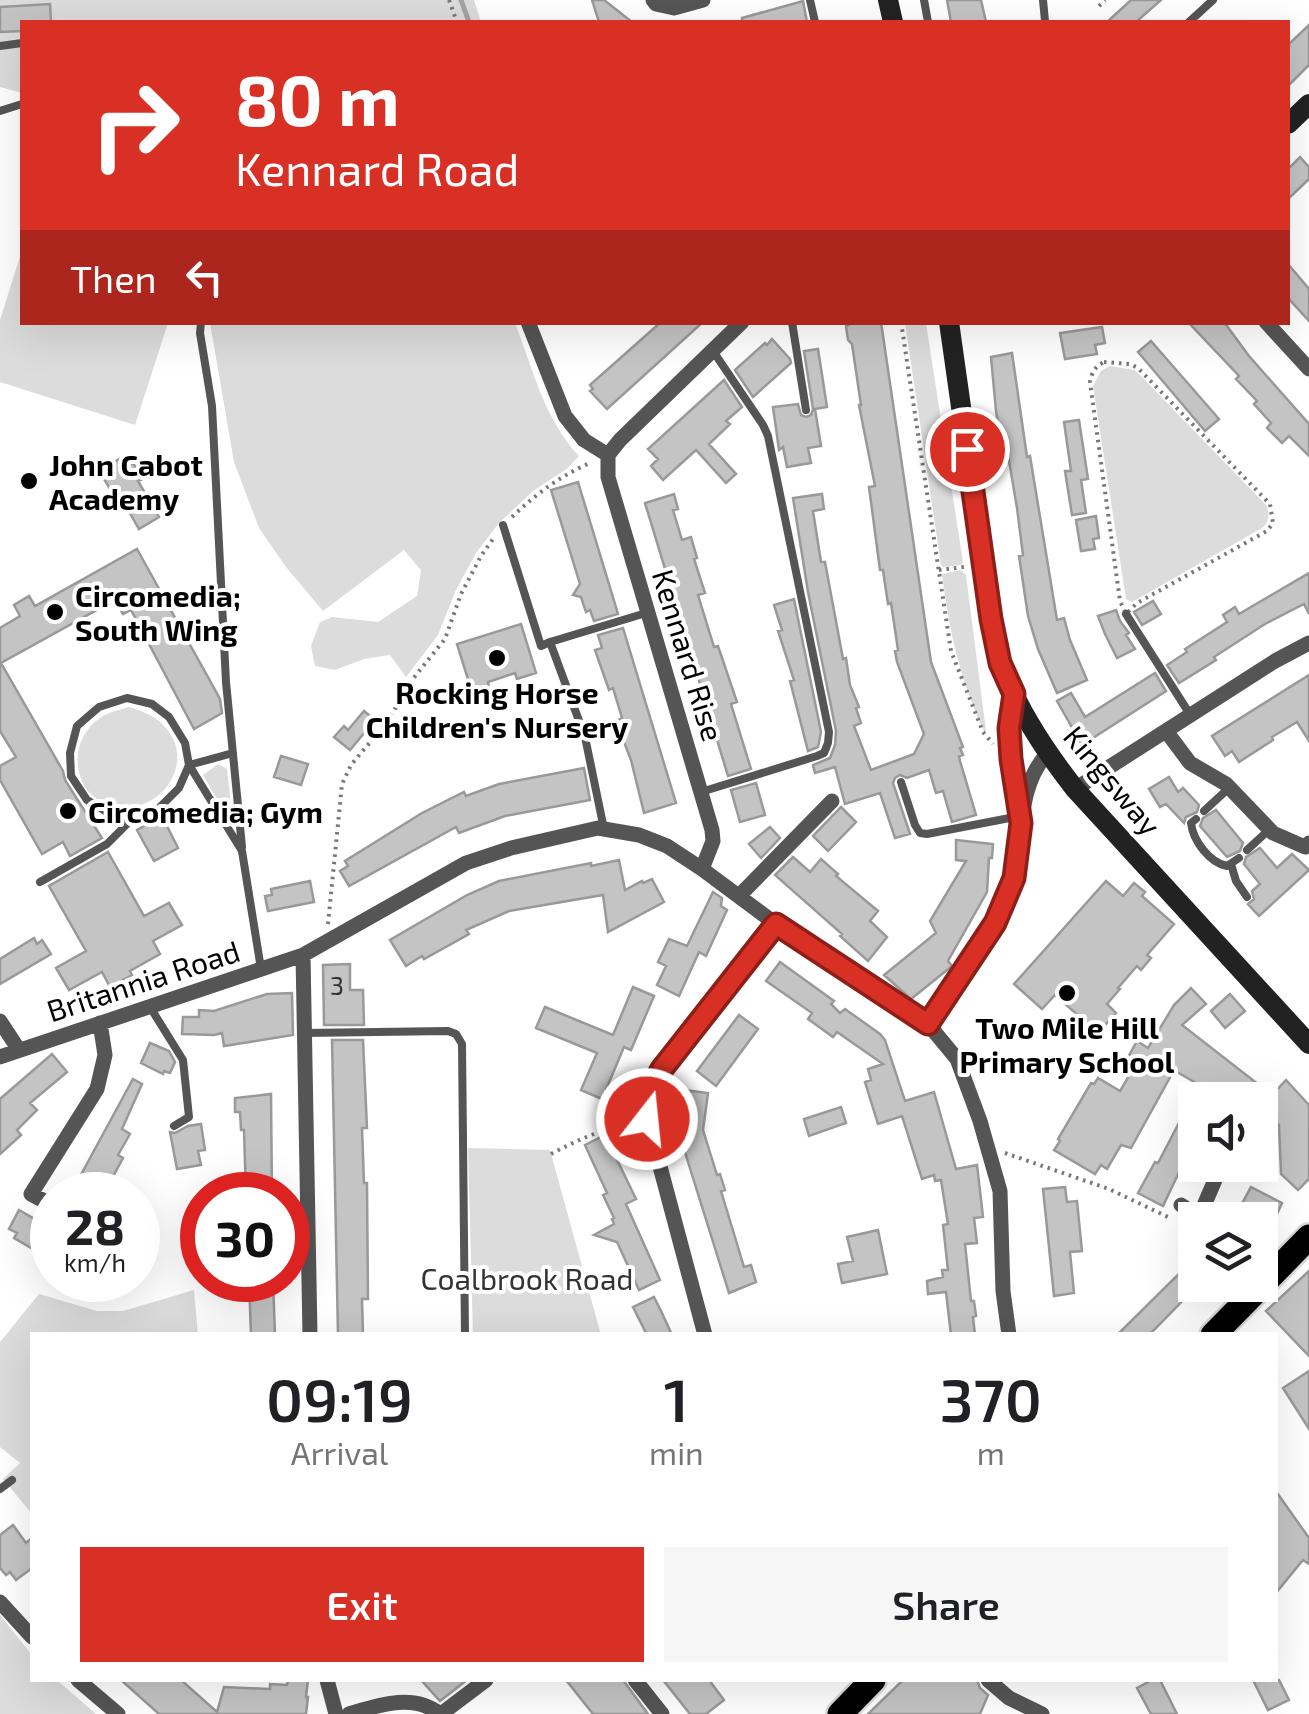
<!DOCTYPE html>
<html lang="en">
<head>
<meta charset="utf-8">
<style>
	:root { --surface:#fff; --page:#f6f6f6; --text:#202124; --muted:#757577; --accent:#d93025 }
	body { margin:0; font-family:"Exo 2",sans-serif; background:var(--page); color:var(--text); height:100vh; display:flex; flex-direction:column; font-size:38px; white-space:nowrap }
	* { box-sizing:border-box; margin:0 }
	p { font-size:32px; color:var(--muted) }
	.icon { flex:none; width:55px; height:55px; fill:none; stroke:currentColor; stroke-width:2; stroke-linecap:round; stroke-linejoin:round }
	.map { position:relative; flex:1; overflow:hidden }
	.sheet { position:absolute; left:30px; top:1332px; width:1248px; height:350px; display:flex; flex-direction:column; background:var(--surface); border-radius:0px; box-shadow:0 10px 40px #0002 }
	.sheet>* { flex:none }
	.top-card { position:absolute; left:20px; top:20px; width:1270px; height:305px; border-radius:0px; box-shadow:0 10px 40px #0002; background:#d93025; color:#fff; overflow:hidden }
	.tools { position:absolute; left:1178px; top:1082px; display:grid; gap:20px }
	.tools a { display:grid; place-items:center; width:100px; height:100px; border-radius:0px; background:var(--surface); box-shadow:0 10px 40px #0002; font-size:50px }
	.speed { position:absolute; left:30px; top:1172px; display:flex; gap:20px; font-size:50px; font-weight:700; text-align:center }
	.speed>* { display:grid; place-content:center; width:130px; height:130px; border-radius:50%; background:var(--surface); box-shadow:0 10px 40px #0002; line-height:1 }
	.speed small { font-size:25px; font-weight:400 }
	.speed .limit { border:15px solid #d22; background:#fff; color:#111 }
	.pin { position:absolute; display:grid; place-items:center; width:85px; height:85px; color:#fff; margin:-42px; border:5px solid #fff; border-radius:50%; box-shadow:0 2px 10px #0007 }
	.me { position:absolute; width:110px; margin:-55px; rotate:16deg; stroke-linejoin:round; filter:drop-shadow(0 0 8px #0008) }
	.turn { display:flex; align-items:center; gap:35px; height:210px; padding:0 50px; font-size:45px }
	.turn .icon { width:130px; height:130px; stroke-width:2.5 }
	.turn b { display:block; font-size:70px; line-height:85px }
	.then { display:flex; align-items:center; height:95px; padding:0 50px; background:#0003; gap:20px; font-size:38px }
	.eta { display:flex; justify-content:space-evenly; align-items:center; height:170px; text-align:center }
	.eta b { font-size:60px; font-weight:600; line-height:70px }
	.action { display:flex; gap:20px; margin-top:auto; padding:20px 50px }
	.action a { flex:1; height:115px; border-radius:0px; background:var(--accent); color:#fff; font-size:40px; font-weight:600; line-height:115px; text-align:center }
	.action a+a { background:var(--page); color:var(--text) }
	.map>svg:first-child { display:block }
	.green { fill:#dcdcdc }
	.lines { fill:none; stroke-linecap:round; stroke-linejoin:round }
	.stream { stroke:#a3a3a3; stroke-width:5 }
	.building { fill:#c4c4c4; stroke:#999; stroke-width:2.5 }
	.primary-casing { stroke:#dbdbdb; stroke-width:30 }
	.path { stroke:#777; stroke-width:4; stroke-dasharray:2.5 5; stroke-linecap:butt }
	.lane { stroke:#555; stroke-width:8 }
	.street { stroke:#555; stroke-width:15 }
	.secondary { stroke:#222; stroke-width:20 }
	.primary { stroke:#000; stroke-width:25 }
	.route-casing { stroke:#8d1f18; stroke-width:25 }
	.route { stroke:#d93025; stroke-width:18 }
	.poi-dot { fill:#000; stroke:#fff; stroke-width:4 }
	.labels { text-anchor:middle; dominant-baseline:central; stroke-width:8; stroke-linejoin:round; paint-order:stroke }
	.number-label { font-size:25px; fill:#313131 }
	.poi-label { font-size:30px; font-weight:bold; fill:#000; stroke:#fff; text-anchor:start }
	.street-label { font-size:30px; fill:#000; stroke:#fff }
	.park-label { font-size:30px; fill:#333; stroke:#fff }
</style>
</head>
<body>
<div class="map">
<svg width="1309" height="1714" viewBox="0 0 1309 1714">
	<rect width="100%" height="100%" fill="#fff"/>
	<path class="green" d="M0,0H474L481,22H22V93L0,87Z
		M22,250V322L168,323L135,425L0,382V320Z
		M210,323H515C533,369 544,419 579,456L568,468L533,491L499,523L476,553L455,592L438,635L406,677L390,655L364,659L335,670L315,666L311,646L320,622L332,617L378,622L417,596L421,570L404,550L323,611L286,567L259,528L234,462Z
		M905,323H926L963,562L961,565L943,567L941,565Z
		M1110,366L1134,370L1140,375L1267,506C1270,515 1269,522 1262,528L1132,602L1126,599L1093,386L1101,371Z
		M961,570L966,575L986,731H984C960,680 949,630 942,574Z
		M129,707C141,711 154,715 163,725C198,759 163,814 117,807C105,805 92,798 85,787C71,763 77,734 100,718C108,712 119,710 129,707Z
		M218,764L227,769L232,814L227,816L203,775Z
		M468,1148L550,1150L601,1335H473Z
		M194,1290L198,1335H32V1514L3,1479L20,1463L0,1447V1342L39,1294L97,1311H123Z
		M0,1615L32,1655V1680H57L96,1714H0Z"/>
	<g class="lines">
		<path class="stream" d="M461,0L469,22"/>
	</g>
	<path class="building" d="M592,0H604L632,22H599Z
		M947,0H981L986,22H951Z
		M1131,0H1161L1136,22H1107Z
		M803,1L807,22H742V18Z
		M50,4L51,22H22V31L0,32V7Z
		M1309,25V65L1288,86V45Z
		M1300,157L1309,167V179L1288,199V169Z
		M1288,264L1309,289V321L1288,298Z
		M661,322H703L607,409L590,391L593,389L590,385Z
		M848,322H881L931,662L963,747L960,748L963,755L959,756L960,761L976,815L952,822L943,791L936,793L929,770L907,778L900,775L895,778L893,783L910,834L895,838L880,793L845,804L835,767L815,773L813,765L830,758L835,745L836,731L808,592L793,498L822,494L824,509L813,511L821,562H825L843,659L846,658L850,685L859,707L856,708L861,723L854,726L871,770L914,754L924,734L897,662L895,651L898,650L891,603L888,604L883,570H880L869,487L875,486L859,405H861L852,344L848,340L846,326L849,325Z
		M1188,322H1224L1249,356L1309,424V456L1289,436L1282,443L1267,428L1271,423L1254,404L1257,401L1236,379L1239,376Z
		M1102,327L1105,343L1095,345L1097,354L1065,359L1060,333Z
		M772,339L790,359L791,363L753,397L735,370L765,343L767,345Z
		M1151,341L1219,419L1205,431L1138,352Z
		M818,349L827,407L815,409L821,446L808,448L811,463L787,467L783,447L779,450L773,407L798,404L801,415L806,417L811,415L813,409L804,351Z
		M1012,353L1027,457L1030,456L1057,620L1064,618L1070,640L1087,680L1057,693L1038,649L1028,616L1019,556L1023,555L1017,508L1007,449L1003,450L996,411L991,357Z
		M724,380L742,407L726,421L730,424L709,444L736,474L726,483L696,450L663,480L651,466L658,459L648,449Z
		M1079,420L1088,479L1081,480L1086,513L1072,515L1065,471H1071L1064,422Z
		M121,458L126,467L133,463L143,479L138,481L159,517L139,529L119,494L114,496L104,479L109,476L104,468Z
		M578,482L618,614L594,621L590,610L586,612L581,597L573,595L580,584L551,490Z
		M674,494L678,509L673,510L682,540L691,537L697,558L694,559L705,593L698,595L714,647L718,646L737,702L731,704L751,769L728,776L645,503Z
		M1096,516L1099,538L1093,539L1095,549L1081,551L1076,520Z
		M137,549L220,699L222,713L194,729L131,610L123,614L115,600L1,663L63,771L65,780L102,838L70,856L63,842L42,854L0,780V766L16,757L0,731V628L20,616L14,605L29,596L35,606Z
		M1309,573V614L1304,604L1265,624L1214,657L1216,660L1179,683L1167,665L1187,652L1185,649L1227,622L1223,615L1235,607L1239,614Z
		M794,599L821,732L818,747L808,751L790,681L794,680L778,631L782,630L774,605Z
		M1153,601L1161,614L1142,625L1134,612Z
		M1116,610L1120,621L1129,633L1126,635L1135,649L1117,658L1105,634L1098,616Z
		M521,624L536,673L517,679L515,673L488,682L489,687L472,692L457,644Z
		M623,628L676,803L644,813L631,760L616,721L622,718L613,688L609,690L595,650L602,648L598,635Z
		M1155,673L1166,691L1082,745L1057,701L1071,693L1085,717Z
		M1309,675V741L1297,722L1272,737L1273,740L1239,762L1232,751L1225,756L1212,736Z
		M364,711L375,720L350,750L334,737L344,726L348,730Z
		M281,756L308,764L301,785L274,777Z
		M584,768L590,800L505,816L459,833L456,827L349,886L340,871L348,866L345,861L422,813L464,792L466,796L499,784Z
		M1169,777L1178,792L1183,788L1199,805L1197,812L1186,817L1184,823L1166,804L1160,807L1149,789Z
		M756,783L765,815L740,822L731,790Z
		M841,807L856,822L828,851L813,836Z
		M1216,810L1243,843L1240,851L1227,857L1200,826L1203,818Z
		M162,816L178,848L154,861L137,830Z
		M770,827L780,838L761,858L749,844Z
		M956,840L993,844L992,858H989L987,892L948,961L952,966L911,999L884,975L936,933L930,921L966,861L956,860Z
		M1260,848L1277,868L1292,854L1309,870L1259,916L1248,904L1254,899L1252,891L1260,884L1244,864L1246,857Z
		M108,852L144,916L169,903L182,925L153,941L160,954L130,971L132,975L110,987L102,972L69,990L56,968L86,951L49,886Z
		M793,857L810,872L821,859L838,874L836,876L878,911L870,921L887,937L868,961L840,936L842,934L775,875Z
		M619,860L625,890L642,881L643,883L652,879L664,902L608,932L603,895L509,911L466,930L469,934L424,959L422,956L406,966L390,940L467,895L499,881L591,863V866Z
		M310,881L314,902L268,911L265,896L272,895L271,889Z
		M1106,881L1123,896L1134,883L1145,892L1142,896L1174,924L1147,955L1151,958L1141,970L1137,966L1118,988L1120,989L1107,1004L1116,1013L1098,1033L1055,995L1042,1009L1014,984Z
		M713,892L722,898L721,906L727,910L706,956L699,952L679,996L657,985L666,966L658,962L669,939L687,946Z
		M34,938L37,944L42,940L51,954L0,984V959Z
		M780,962L834,1001L831,1004L840,1013L845,1009L880,1034L885,1040L905,1101L934,1092L956,1169L977,1165L983,1217L974,1218L977,1243L965,1244L971,1301H974L976,1316L973,1317L975,1335H951L946,1292L928,1294L927,1281L943,1277L942,1270H948L943,1225L948,1224L941,1180L935,1181L934,1175L922,1179L902,1116L878,1124L865,1082L871,1080L868,1069L883,1064L837,1032L833,1037L808,1019L812,1013L766,981Z
		M350,964V990H363L364,1025H324L323,965Z
		M633,987L654,996L631,1050L624,1047L602,1099L581,1090L597,1053L536,1028L545,1007L613,1035Z
		M1191,988L1206,1004L1182,1025L1272,1095L1286,1080L1309,1105V1179L1298,1190L1281,1174L1279,1125L1260,1104V1100L1253,1096L1251,1098L1238,1084L1225,1100H1195V1152L1185,1170L1181,1168L1163,1206L1138,1193L1155,1162L1158,1163L1195,1092V1099L1200,1093L1193,1089L1196,1083L1177,1072L1175,1074L1173,1072L1131,1148L1121,1145L1107,1169L1101,1165L1095,1174L1054,1150L1060,1141L1058,1139L1091,1083L1094,1084L1098,1078L1120,1091L1135,1066L1126,1061L1137,1041L1148,1048L1174,1005Z
		M292,993L293,1035L224,1046L222,1033L214,1035L182,1034L183,1017H199V1010L214,1011L267,994Z
		M1230,994L1245,1011L1225,1028L1211,1011Z
		M739,1015L758,1029L716,1086L697,1071Z
		M332,1040H363L367,1128H362L364,1183H367L368,1299H362L363,1335H338Z
		M150,1043L169,1051L175,1062L170,1073L164,1071L163,1074L141,1063Z
		M52,1054L67,1072L30,1103L37,1110L17,1130L21,1135L0,1154V1099Z
		M133,1079L142,1084L122,1129L130,1134L118,1155L123,1158L103,1195H70Z
		M684,1090L708,1093L703,1130L717,1175L720,1174L725,1190L721,1191L744,1267L751,1265L756,1282L729,1293L678,1130Z
		M271,1094L272,1195H246L244,1130H241L240,1112H235V1098Z
		M841,1107L846,1123L809,1136L804,1119Z
		M201,1124L205,1150L198,1151L201,1165L177,1169L170,1132L175,1133L188,1126Z
		M605,1135L636,1199L626,1204L660,1280L639,1290L617,1242L594,1235L614,1224L612,1219L614,1218L603,1195L607,1193L585,1145Z
		M1065,1187L1067,1202L1077,1201L1082,1251L1070,1252L1074,1293L1054,1296L1043,1189Z
		M1251,1187L1282,1203L1273,1223L1263,1218L1261,1222L1238,1211Z
		M19,1210L52,1229V1260L14,1238L17,1233L9,1229Z
		M878,1230L887,1274L842,1283L838,1264L853,1261L847,1237Z
		M1195,1258V1288L1158,1326L1149,1335H1117Z
		M1309,1271V1356L1266,1311Z
		M249,1280H273L275,1335H251Z
		M654,1297L662,1313L672,1335H647L633,1307Z
		M1309,1371V1429L1283,1388Z
		M1275,1490L1309,1538V1564L1303,1560L1275,1594Z
		M13,1525L26,1543L32,1538V1568L16,1580L10,1572L6,1575L0,1568V1535Z
		M121,1680H181L217,1712L224,1687L270,1689V1684L287,1685L288,1680H308L306,1697H308L306,1714H159Z
		M421,1680H467L440,1701Z
		M566,1680H623L648,1714H593Z
		M663,1680H709L724,1700L706,1714H690Z
		M903,1680H977L980,1688L988,1695L980,1714H868Z
		M1152,1680H1160L1177,1714H1151L1137,1688Z
		M1253,1680H1279L1289,1700L1268,1710Z"/>
	<g class="lines">
		<defs>
			<path id="primary" d="M1213,1335L1309,1237
				M840,1714L873,1680"/>
		</defs>
		<use href="#primary" class="primary-casing"/>
		<path class="path" d="M449,0L457,22
			M1099,6L1105,0
			M901,322L951,651L983,732L993,744
			M1104,362L1130,364L1138,368L1270,504L1273,523L1267,531L1137,603L1126,614L1120,601L1090,382C1092,373 1094,367 1104,362Z
			M512,517C536,494 560,476 590,463
			M939,570L964,567
			M328,924L342,784L351,765L387,722L412,680L445,639L461,594L481,556L493,539
			M1005,1153L1109,1189L1168,1217
			M551,1154C577,1140 603,1129 633,1122
			M261,1681L262,1680"/>
		<path class="lane" d="M810,0L815,22
			M924,0L928,22
			M1043,0L1045,21
			M1189,22L1213,0
			M0,46L22,43
			M0,111L22,104
			M201,322L200,333L212,406L226,682L242,847
			M792,322L806,410
			M503,525L541,646L550,642
			M1126,614L1191,716
			M233,753L189,765L179,788L158,809L133,818L112,815L87,800L71,776L70,753L77,726L99,707L127,698L152,704L169,717L185,743L189,765L242,851L261,969
			M901,782L915,825L920,833L927,834L1020,816
			M701,792L817,756L824,753L828,743L829,732L768,436L763,425L713,351
			M1204,811L1230,787
			M1196,819L1191,823C1193,841 1210,863 1227,866L1239,858
			M604,829L585,737L550,642L646,613
			M1247,850L1270,829
			M1231,864L1236,881L1247,897
			M40,882L107,844L133,818
			M150,1007L183,1060L189,1117L174,1126
			M304,1033L448,1031L456,1034L462,1044L465,1335
			M0,1489L12,1480"/>
		<path class="street" d="M653,0L656,4L674,8L703,0
			M528,322L565,416L584,440L608,455
			M1266,322L1309,369
			M608,455V477L712,830L713,841L702,869
			M608,455L620,440L742,322
			M1013,694C1008,737 1013,766 1019,809
			M1166,731L1190,763L1226,784L1273,833L1305,847L1309,843
			M1075,789L1275,661L1309,643
			M739,896L832,801
			M303,955L310,1335
			M0,1021L19,1050
			M928,1024C956,982 990,940 1009,893C1026,848 1013,791 1047,754
			M0,1057L303,955L466,863L511,848L598,828L639,835L667,846L702,869L776,924L928,1024L957,1059L980,1121L1000,1191L1003,1291L1009,1335
			M52,1205L31,1194L97,1089L105,1055L100,1023
			M1181,1205L1204,1220
			M1199,1217L1221,1166
			M1260,1256L1280,1268
			M705,1335L646,1114L649,1092L662,1069L776,924
			M0,1602L32,1637
			M78,1680L118,1714
			M327,1680L336,1714
			M635,1680L662,1714
			M988,1680L1009,1698L1042,1714
			M349,1714C379,1705 413,1693 440,1714
			M441,1714L486,1680"/>
		<path class="secondary" d="M888,0L893,22
			M1288,124L1309,104
			M949,322L991,619C995,634 996,651 1002,666C1018,711 1046,752 1075,789L1309,1044"/>
		<use href="#primary" class="primary"/>
	</g>
	<g class="lines">
		<defs>
			<path id="route" d="M647,1119L649,1092L662,1069L776,924L928,1024L995,923L1014,878L1021,823L1011,759L1009,728L1014,694L1000,663L991,619L967,449"/>
		</defs>
		<use href="#route" class="route-casing"/>
		<use href="#route" class="route"/>
	</g>
	<g class="poi-dot">
		<circle cx="29" cy="481" r="10"/>
		<circle cx="55" cy="612" r="10"/>
		<circle cx="497" cy="658" r="10"/>
		<circle cx="68" cy="811" r="10"/>
		<circle cx="1067" cy="993" r="10"/>
	</g>
	<g class="labels">
		<g class="number-label">
			<text x="337" y="985">3</text>
		</g>
		<g class="poi-label">
			<text x="49" y="464">John Cabot<tspan x="49" dy="34">Academy</tspan></text>
			<text x="75" y="595">Circomedia;<tspan x="75" dy="34">South Wing</tspan></text>
			<text x="497" y="692" text-anchor="middle">Rocking Horse<tspan x="497" dy="34">Children's Nursery</tspan></text>
			<text x="88" y="811">Circomedia; Gym</text>
			<text x="1067" y="1027" text-anchor="middle">Two Mile Hill<tspan x="1067" dy="34">Primary School</tspan></text>
		</g>
		<g class="street-label">
			<text transform="translate(689 655) rotate(73)">Kennard Rise</text>
			<text transform="translate(1113 780) rotate(50)">Kingsway</text>
			<text transform="translate(143 980) rotate(-18)">Britannia Road</text>
		</g>
		<g class="park-label">
			<text x="527" y="1278">Coalbrook Road</text>
		</g>
	</g>
</svg>
<div class="tools">
<a><svg class="icon" aria-label="sound" viewBox="0 0 24 24"><path d="M4 9h4l5-4v14l-5-4H4zM17 9q2 3 0 6"/></svg></a>
<a><svg class="icon" aria-label="layers" viewBox="0 0 24 24"><path d="M12 4l9 5-9 5-9-5zM3 14l9 5 9-5"/></svg></a>
</div>
<div class="speed"><div>28<small>km/h</small></div><div class="limit">30</div></div>
<div class="pin" style="left:967px;top:449px;background:#d93025"><svg class="icon" aria-label="arrive" viewBox="0 0 24 24"><path d="M6 21V4h12l-3 4 3 4H6"/></svg></div>
<svg class="me" style="left:647px;top:1119px" viewBox="-20 -20 40 40"><circle r="17" fill="#d93025" stroke="#fff" stroke-width="3"/><path d="M0-11L8 9 0 5-8 9z" fill="#fff"/></svg>
<div class="top-card">
<div class="turn"><svg class="icon" aria-label="right" viewBox="0 0 24 24"><path d="M7 20v-9h11M14 6l5 5-5 5"/></svg><div><b>80 m</b>Kennard Road</div></div>
<div class="then">Then<svg class="icon" aria-label="left" viewBox="0 0 24 24"><path d="M17 20v-9H6M10 6l-5 5 5 5"/></svg></div>
</div>
<section class="sheet">
<div class="eta">
<div><b>09:19</b><p>Arrival</p></div>
<div><b>1</b><p>min</p></div>
<div><b>370</b><p>m</p></div>
</div>
<div class="action"><a>Exit</a><a>Share</a></div>
</section>
</div>
</body>
</html>
